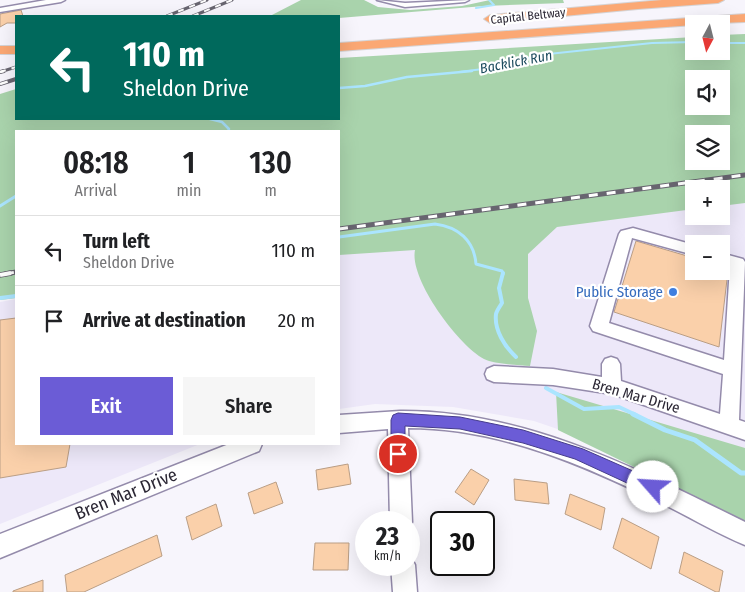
<!DOCTYPE html>
<html lang="en">
<head>
<meta charset="utf-8">
<style>
	:root { --surface:#fff; --page:#f6f6f6; --text:#202124; --muted:#757577; --line:#e0e0e0; --accent:#6b5cd6 }
	body { margin:0; font-family:"Fira Sans Condensed",sans-serif; background:var(--page); color:var(--text); height:100vh; display:flex; flex-direction:column; font-size:19px; white-space:nowrap }
	* { box-sizing:border-box; margin:0 }
	p { font-size:16px; color:var(--muted) }
	.icon { flex:none; width:28px; height:28px; fill:none; stroke:currentColor; stroke-width:2; stroke-linecap:round; stroke-linejoin:round }
	.map { position:relative; flex:1; overflow:hidden }
	.sheet { position:absolute; left:15px; top:130px; width:325px; height:315px; display:flex; flex-direction:column; background:var(--surface); border-radius:0px; box-shadow:0 5px 20px #0002 }
	.sheet>* { flex:none }
	.hud { position:absolute; left:15px; top:15px; width:325px; height:105px; border-radius:0px; box-shadow:0 5px 20px #0002; background:#00695c; color:#fff; overflow:hidden }
	.needle { width:32px; rotate:187deg }
	.fabs { position:absolute; left:685px; top:15px; display:grid; gap:10px }
	.fabs a { display:grid; place-items:center; width:45px; height:45px; border-radius:0px; background:var(--surface); box-shadow:0 5px 20px #0002; font-size:25px }
	.speed { position:absolute; left:355px; top:511px; display:flex; gap:10px; font-size:25px; font-weight:700; text-align:center }
	.speed>* { display:grid; place-content:center; width:65px; height:65px; border-radius:50%; background:var(--surface); box-shadow:0 5px 20px #0002; line-height:1 }
	.speed small { font-size:12px; font-weight:400 }
	.speed .limit { border:2px solid #111; border-radius:8px; background:#fff; color:#111 }
	.pin { position:absolute; display:grid; place-items:center; width:42px; height:42px; color:#fff; margin:-21px; border:2px solid #fff; border-radius:50%; box-shadow:0 1px 5px #0007 }
	.me { position:absolute; width:55px; margin:-28px; rotate:296deg; stroke-linejoin:round; filter:drop-shadow(0 0 4px #0008) }
	.turn { display:flex; align-items:center; gap:18px; height:105px; padding:0 25px; font-size:22px }
	.turn .icon { width:65px; height:65px; stroke-width:2.5 }
	.turn b { display:block; font-size:35px; line-height:42px }
	.eta { display:flex; justify-content:space-evenly; align-items:center; height:85px; text-align:center }
	.eta b { font-size:30px; font-weight:600; line-height:35px }
	.button { display:flex; gap:10px; margin-top:auto; padding:10px 25px }
	.button a { flex:1; height:58px; border-radius:0px; background:var(--accent); color:#fff; font-size:20px; font-weight:600; line-height:58px; text-align:center }
	.button a+a { background:var(--page); color:var(--text) }
	ul { padding:0; list-style:none }
	li { display:flex; align-items:center; gap:15px; height:70px; padding:0 25px; border-top:1px solid var(--line) }
	li div { flex:1 }
	li b { display:block; font-size:19px }
	li em { font-style:normal }
	.map>svg:first-child { display:block }
	.built { fill:#ede8f9; fill-rule:evenodd }
	.forest { fill:#a9d3ac; fill-rule:evenodd }
	.lines { fill:none; stroke-linecap:round; stroke-linejoin:round }
	.stream-far4 { stroke:#abe5ff; stroke-width:2 }
	.stream-far3 { stroke:#abe5ff; stroke-width:2.5 }
	.stream-far2 { stroke:#abe5ff; stroke-width:3 }
	.stream-far1 { stroke:#abe5ff; stroke-width:4 }
	.stream { stroke:#abe5ff; stroke-width:5 }
	.building { fill:#fad0aa; stroke:#ba9e85 }
	.minor-casing { stroke:#948bab; stroke-width:3 }
	.highway-casing { stroke:#d5d4d6; stroke-width:2 }
	.minor { fill:#fff; fill-rule:evenodd }
	.highway { fill:#fba874; fill-rule:evenodd }
	.rail-far3-casing { stroke:#686570; stroke-width:3 }
	.rail-far2-casing { stroke:#686570; stroke-width:4 }
	.rail-far1-casing { stroke:#686570; stroke-width:5 }
	.rail-casing { stroke:#686570; stroke-width:5.5 }
	.rail-far3 { stroke:#fff; stroke-width:2; stroke-dasharray:6; stroke-linecap:butt }
	.rail-far2 { stroke:#fff; stroke-width:2.5; stroke-dasharray:8; stroke-linecap:butt }
	.rail-far1 { stroke:#fff; stroke-width:3; stroke-dasharray:9; stroke-linecap:butt }
	.rail { stroke:#fff; stroke-width:4; stroke-dasharray:12; stroke-linecap:butt }
	.route { fill:#6b5cd6; stroke:#463c8b }
	.shop-dot { fill:#3f7fe0; stroke:#fff; stroke-width:2 }
	.labels { text-anchor:middle; dominant-baseline:central; stroke-width:4.5; stroke-linejoin:round; paint-order:stroke }
	.far-street-label { font-size:12px; fill:#2b2734; stroke:#fff }
	.far-water-label { font-size:14px; font-style:italic; fill:#1b4a5d; stroke:#fff }
	.shop-label { font-size:15px; fill:#366cbe; stroke:#fff; text-anchor:end }
	.street-label { font-size:15px; fill:#2b2734; stroke:#fff }
	.near-street-label { font-size:18px; fill:#2b2734; stroke:#fff }
</style>
</head>
<body>
<div class="map">
<svg width="745" height="592" viewBox="0 0 745 592">
	<rect width="100%" height="100%" fill="#f7f5fc"/>
	<path class="built" d="M745,198V512L610,447L534,421L453,407L375,404L339,409V254L694,205V216H721V201ZM694,244H721V271H694Z
		M16,299V444H200L0,524V302Z"/>
	<path class="forest" d="M301,0H364L378,7L410,10L462,6L490,0H563L564,3L484,6L339,18V16H270Z
		M745,34V203L721,206V189H694V209L557,227L528,254V298L537,331L530,366C518,365 494,364 484,359C458,345 409,279 415,250L339,255V131H16V298L0,300V94L16,89V119H339V58L694,37V51H721V35ZM694,79H721V106H694ZM694,134H721V161H694Z
		M556,392L745,448V521L558,430Z"/>
	<g class="lines">
		<path class="stream-far4" d="M476,8L494,5L489,0
			M721,43H745
			M459,72L491,68L539,55L652,43L694,42"/>
		<path class="stream-far3" d="M339,88L365,86L407,77L472,71
			M210,119L222,122L229,129L228,131"/>
		<path class="stream-far2" d="M0,206L16,196
			M339,237L435,224C458,227 474,240 476,264L502,271L503,274"/>
		<path class="stream-far1" d="M503,273L499,288L502,303C500,306 497,310 496,314C494,330 505,347 516,357
			M0,298L16,296
			M546,388L584,409L619,407L636,415"/>
		<path class="stream" d="M633,414L665,430L695,440L741,473H745"/>
	</g>
	<path class="building" d="M21,10L23,16H16V23H7L0,27V14Z
		M636,241L694,258V271H728L719,347L614,312Z
		M16,318V444H70L66,467L0,478V320Z
		M348,464L351,484L318,490L316,470Z
		M471,469L489,480L474,505L455,492Z
		M514,479L547,483L549,504L515,500Z
		M276,482L283,503L254,514L248,493Z
		M570,494L605,508L601,530L565,514Z
		M216,504L222,526L192,540L186,517Z
		M622,518L659,537L651,569L613,548Z
		M157,535L162,556L84,592H67L65,575Z
		M315,543H349L348,570H313Z
		M684,552L723,571L719,592H716L679,573Z
		M43,580V592H13V591Z"/>
	<g class="lines">
		<defs>
			<path id="minor" d="M46,0H65L61,2L0,12V8Z
				M377,0L405,3L469,0L465,2L405,7Z
				M633,228L694,245V255L632,238L609,323L724,360L730,266L721,263V253L743,259L745,262L739,420L745,422V440L612,394L553,385L494,382L487,379L485,374L487,369L494,366L553,369L602,377V364L605,359L611,357L617,359L620,364L621,381L720,414L723,374L593,331L590,326L619,234L621,231Z
				M400,411C524,410 636,468 745,522V545C718,534 693,519 667,506C586,466 500,428 408,428L412,522L409,530V522H390L388,429L339,433V415Z
				M229,444H262L259,451L0,558V534Z
				M409,555L411,557L415,565L417,592H393L391,565H409Z"/>
			<path id="highway" d="M662,0H724L718,3L638,9L490,23L484,19L490,15Z
				M745,14V22L694,24V25L339,51V43Z
				M0,46H16V54H0Z"/>
		</defs>
		<use href="#minor" class="minor-casing"/>
		<use href="#highway" class="highway-casing"/>
		<use href="#minor" class="minor"/>
		<use href="#highway" class="highway"/>
		<defs>
			<path id="rail-far3" d="M167,16L207,0
				M193,16L232,0
				M0,72L16,67"/>
			<path id="rail-far2" d="M0,72L4,71
				M0,84L16,79"/>
			<path id="rail-far1" d="M339,229L745,175
				M5,274L16,272"/>
			<path id="rail" d="M0,275L11,273"/>
		</defs>
		<use href="#rail-far3" class="rail-far3-casing"/>
		<use href="#rail-far2" class="rail-far2-casing"/>
		<use href="#rail-far1" class="rail-far1-casing"/>
		<use href="#rail" class="rail-casing"/>
		<use href="#rail-far3" class="rail-far3"/>
		<use href="#rail-far2" class="rail-far2"/>
		<use href="#rail-far1" class="rail-far1"/>
		<use href="#rail" class="rail"/>
	</g>
	<path class="route" d="M398,413L460,417L523,430L583,449L658,482L660,487L658,492L653,495L575,459L523,443L460,429L405,426V454L403,459L398,461L393,459L391,454V420L393,415Z"/>
	<circle class="shop-dot" cx="673" cy="292" r="5"/>
	<g class="labels">
		<g class="far-street-label">
			<text transform="translate(528 16) rotate(-6)">Capital Beltway</text>
		</g>
		<g class="far-water-label">
			<text transform="translate(516 62) rotate(-11)">Backlick Run</text>
		</g>
		<g class="shop-label">
			<text x="663" y="292">Public Storage</text>
		</g>
		<g class="street-label">
			<text transform="translate(636 396) rotate(16)">Bren Mar Drive</text>
		</g>
		<g class="near-street-label">
			<text transform="translate(126 494) rotate(-22)">Bren Mar Drive</text>
		</g>
	</g>
</svg>
<div class="fabs">
<a><svg class="needle" viewBox="-14 -14 28 28"><path d="M0-13l5 13h-10z" fill="#e53935"/><path d="M0 13l5-13h-10z" fill="#757577"/></svg></a>
<a><svg class="icon" aria-label="sound" viewBox="0 0 24 24"><path d="M4 9h4l5-4v14l-5-4H4zM17 9q2 3 0 6"/></svg></a>
<a><svg class="icon" aria-label="layers" viewBox="0 0 24 24"><path d="M12 4l9 5-9 5-9-5zM3 14l9 5 9-5"/></svg></a>
<a>+</a>
<a>−</a>
</div>
<div class="speed"><div>23<small>km/h</small></div><div class="limit">30</div></div>
<div class="pin" style="left:398px;top:454px;background:#d93025"><svg class="icon" aria-label="arrive" viewBox="0 0 24 24"><path d="M6 21V4h12l-3 4 3 4H6"/></svg></div>
<svg class="me" style="left:653px;top:487px" viewBox="-20 -20 40 40"><circle r="19" fill="#fff"/><path d="M0-13L10 11 0 6-10 11z" fill="#6b5cd6"/></svg>
<div class="hud">
<div class="turn"><svg class="icon" aria-label="left" viewBox="0 0 24 24"><path d="M17 20v-9H6M10 6l-5 5 5 5"/></svg><div><b>110 m</b>Sheldon Drive</div></div>
</div>
<section class="sheet">
<div class="eta">
<div><b>08:18</b><p>Arrival</p></div>
<div><b>1</b><p>min</p></div>
<div><b>130</b><p>m</p></div>
</div>
<ul>
<li><svg class="icon" aria-label="left" viewBox="0 0 24 24"><path d="M17 20v-9H6M10 6l-5 5 5 5"/></svg><div><b>Turn left</b><p>Sheldon Drive</p></div><em>110 m</em></li>
<li><svg class="icon" aria-label="arrive" viewBox="0 0 24 24"><path d="M6 21V4h12l-3 4 3 4H6"/></svg><div><b>Arrive at destination</b></div><em>20 m</em></li>
</ul>
<div class="button"><a>Exit</a><a>Share</a></div>
</section>
</div>
</body>
</html>
